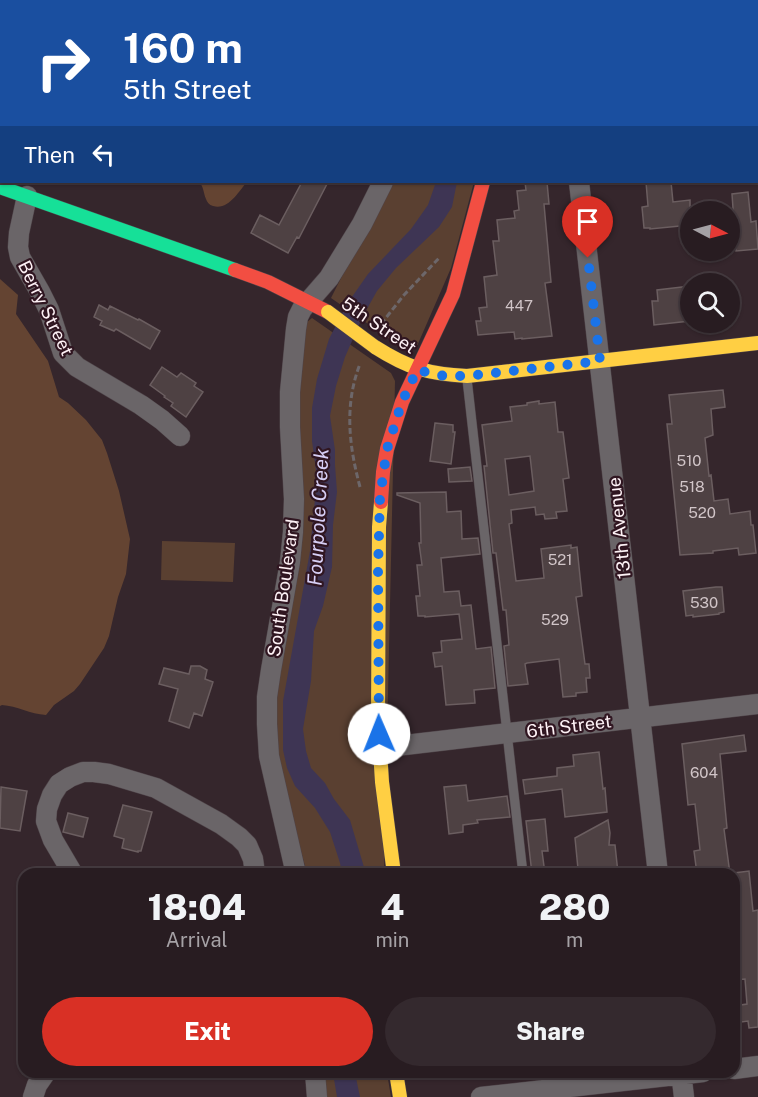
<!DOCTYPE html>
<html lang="en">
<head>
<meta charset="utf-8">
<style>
	:root { --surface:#281c21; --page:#34292e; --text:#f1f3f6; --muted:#a5a1a5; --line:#443a3f; --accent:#d93025 }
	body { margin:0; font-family:"Public Sans",sans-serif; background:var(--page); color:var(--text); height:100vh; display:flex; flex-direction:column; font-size:22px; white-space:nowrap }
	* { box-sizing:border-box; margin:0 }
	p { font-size:20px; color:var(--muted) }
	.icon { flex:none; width:33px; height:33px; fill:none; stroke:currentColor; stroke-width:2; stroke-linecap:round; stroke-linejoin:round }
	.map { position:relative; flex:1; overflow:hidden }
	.details { position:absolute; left:18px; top:868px; width:722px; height:210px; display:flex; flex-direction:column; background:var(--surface); border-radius:18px; box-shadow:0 2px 4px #0004,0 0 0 2px var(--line) }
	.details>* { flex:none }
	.hud { position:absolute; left:0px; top:0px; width:759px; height:183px; box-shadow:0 2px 4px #0004,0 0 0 2px var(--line); background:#1a4fa0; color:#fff; overflow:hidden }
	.needle { width:39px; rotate:96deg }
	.tools { position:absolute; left:680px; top:201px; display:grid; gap:12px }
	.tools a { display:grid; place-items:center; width:60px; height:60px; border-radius:50%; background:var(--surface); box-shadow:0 2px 4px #0004,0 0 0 2px var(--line); font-size:30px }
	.pin { position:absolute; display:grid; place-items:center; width:51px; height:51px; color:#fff; margin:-62px -26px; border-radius:50% 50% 50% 0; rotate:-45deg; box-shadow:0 0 6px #0007 }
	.pin .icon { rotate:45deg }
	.me { position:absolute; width:66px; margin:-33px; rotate:359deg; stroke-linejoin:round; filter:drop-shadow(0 0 4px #0008) }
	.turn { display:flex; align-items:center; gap:21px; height:126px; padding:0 24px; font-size:27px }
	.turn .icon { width:78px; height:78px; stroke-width:2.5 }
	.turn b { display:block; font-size:42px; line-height:51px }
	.then { display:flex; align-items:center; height:57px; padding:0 24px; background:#0003; gap:12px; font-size:22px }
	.eta { display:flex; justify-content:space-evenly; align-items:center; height:102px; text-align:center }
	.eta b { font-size:36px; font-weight:800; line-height:42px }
	.action { display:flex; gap:12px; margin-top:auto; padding:12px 24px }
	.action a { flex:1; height:69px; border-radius:36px; background:var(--accent); color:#fff; font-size:24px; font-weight:800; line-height:69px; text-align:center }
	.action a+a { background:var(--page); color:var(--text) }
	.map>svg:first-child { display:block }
	.green { fill:#5a4031 }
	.forest { fill:#644432 }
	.water { fill:#3e3554 }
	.building { fill:#4e4143; stroke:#6b5e60; stroke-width:1.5; fill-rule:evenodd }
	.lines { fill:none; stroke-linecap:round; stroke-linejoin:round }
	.lane-casing { stroke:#4f4449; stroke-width:10 }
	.street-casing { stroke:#4f4449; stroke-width:21 }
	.fast-casing { stroke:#4f4449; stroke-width:15 }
	.slow-casing { stroke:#4f4449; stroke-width:15 }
	.jam-casing { stroke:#4f4449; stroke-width:15 }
	.path { stroke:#6d676a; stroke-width:3; stroke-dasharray:6 3; stroke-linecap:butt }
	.lane { stroke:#6a6568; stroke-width:9 }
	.street { stroke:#6a6568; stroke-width:20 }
	.fast { stroke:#16e098; stroke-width:14 }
	.slow { stroke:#ffcf43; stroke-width:14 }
	.jam { stroke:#f24e42; stroke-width:14 }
	.slow-bridge-casing { stroke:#4f4449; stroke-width:15; stroke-linecap:butt }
	.slow-bridge { stroke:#ffcf43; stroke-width:14 }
	.route { stroke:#1a73e8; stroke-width:10; stroke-dasharray:0 18 }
	.labels { text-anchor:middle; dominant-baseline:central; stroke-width:4.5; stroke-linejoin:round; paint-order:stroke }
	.number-label { font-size:15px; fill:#d1c5c8 }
	.street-label { font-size:18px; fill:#fdf1f5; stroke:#301621 }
	.water-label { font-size:20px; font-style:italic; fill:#d7cff5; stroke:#301621 }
</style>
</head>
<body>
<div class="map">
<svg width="758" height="1097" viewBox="0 0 758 1097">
	<rect width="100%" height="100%" fill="#35262c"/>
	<path class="green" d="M393,182H474L451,268L417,346L411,349H404L331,298L342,276L375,220Z
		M312,318L391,373L395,381L384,874H307L284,786L272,725L299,373L307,322Z
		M162,541L235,543L233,582L161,580Z
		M322,1073H387L391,1097H324Z"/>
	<path class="forest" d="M199,182H247C239,191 228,211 213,206C209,205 207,202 206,199C203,192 204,187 199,182Z
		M0,279L18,295L16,314L48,361L59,397L68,403L86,420L102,440L107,453L119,491L130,539L126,574L118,597L109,636L104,648L80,684L74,691L54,705L46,715C30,714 17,706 2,705L0,706Z"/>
	<path class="water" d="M436,182H457L452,207L439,227L396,268L377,291L363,316L345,357L336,386L330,416L335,450V465L337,492L333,525L332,567L323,606L314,631L311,681L303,729L306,751L311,768L325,783L334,799L350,820L366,874H342L340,863L330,832L315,808L295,786L287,768L283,750V701L310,551L314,509L317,478L312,441V408L317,379L329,339L347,304L368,274L411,229L428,205Z
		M333,1073H355L360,1097H337Z"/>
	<path class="building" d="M302,182H328L299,238L297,237L288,253L251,233L260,215L279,225Z
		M525,182H547L549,204H544L551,282L545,283L552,336L522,339V338L515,339L514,332L478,335L476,321H481L479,308L487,307L484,277L497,275L493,241H499L497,220L515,218L514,211L519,210L517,191L526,190Z
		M646,182H671L673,202L690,200V225L650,229V228H644L642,207L648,206Z
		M748,192L751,222L756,221L758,249L736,251L732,194Z
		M690,286V321L654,325L652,301H658L657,290Z
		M99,305L108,310L110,306L138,320L139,319L160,331L150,349L116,329L114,331L100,325L102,321L94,317Z
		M162,367L177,377L181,373L196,383L194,386L203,392L186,417L171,406L173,403L164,397L165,396L150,385Z
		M723,390L725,407L711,409L713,435L705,438L709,476L711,475L714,501L728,499L730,514L750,511L751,525H753L756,553L739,555L738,548L713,551V553L680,555L667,424H672L669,395Z
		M539,401V404L555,402L558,432H563L569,478L563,479L567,511L556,512L557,518L545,519L544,514L536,515L535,507L511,510L512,523L509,524L516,581L544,578L541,549L571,545V548L577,547L582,596L576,597L585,664H589L590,678H586L587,692L576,693V696L563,697L559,659L527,663L525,664L528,684L508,686L504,646L509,645L506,610H503L496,553H493L484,466H487L482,425L512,421L510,407L527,405V403ZM530,456L534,491L509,495L505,459Z
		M435,423L453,425V432H455L451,464L430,461Z
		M470,467L472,481L449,482L448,469Z
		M446,492L447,512L461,511L462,539L478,538L480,554L441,558L444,592L459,591L461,606L471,605L476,649L491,647L495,688L474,690L475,703L446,705L442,666L435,667L433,653L442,652L441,641L462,639L459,614L425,617V616H418L416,596H420L417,565H422L419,543H421L420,503L397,495V493Z
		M716,587H722L724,612L719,613V614L693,617V615L686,616L683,591Z
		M191,666H200L207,670L205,679L213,682L202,716L194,713L189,728L169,721L178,689L159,684L164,668L189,674Z
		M744,735L746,751L720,754L727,828L724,829L730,874H697L694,851L700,850L697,822L695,804L688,805L682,744Z
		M599,752L603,789L605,788L607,812L565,817L562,789L525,794L523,780L557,776V768L574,766L573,755Z
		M466,785L468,801L507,796L510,817L477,820L478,823L463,825V832L449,834L444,787Z
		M1,787L27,791L20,831L0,828Z
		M123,805L152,812L141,851H138V852L122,848L124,839L114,836Z
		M68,813L88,818L83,837L63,832Z
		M545,819L548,851H542L545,874H532L526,821Z
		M608,820L610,833L609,845H615L618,873L602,874V869L585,871V868L578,869L575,838Z
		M749,871L753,911L758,910V1027L749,1028L748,1021L734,1023V1006L747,1004L745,979L734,980V873Z"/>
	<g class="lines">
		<defs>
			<path id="lane" d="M741,0V2
				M758,147V151
				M467,379L523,874
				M545,1072L547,1092"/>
			<path id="street" d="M143,2V0
				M461,2L462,0
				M0,83H2
				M579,182L658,874
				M27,196L19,233L18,247L20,257L40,292L49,310L63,353L77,367L141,405L162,420L180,436
				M379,748L758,704
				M73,874L53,840L46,821L47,809L52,795L59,784L70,777L83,772H94L109,774L156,788L221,824L239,837L247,845L253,859L255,874
				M296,874L269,756L267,724V697L271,670L290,562L293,532L294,499L290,427V392L296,329L298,317L302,309L329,278L362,224L383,182
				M734,1069L758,1066
				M315,1072L317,1097
				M681,1072L684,1097
				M33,1097L37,1085L46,1072
				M481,1097L703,1072"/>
			<path id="fast" d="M0,187L235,270"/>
			<path id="slow" d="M375,347C408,368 428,374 467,376L758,343
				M381,502L379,527L378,719L382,782L394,874
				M396,1072L400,1097"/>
			<path id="jam" d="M579,2L580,0
				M235,270L268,282L328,312
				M381,502L383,472L387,449L402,402L453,294L483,182"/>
		</defs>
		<use href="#lane" class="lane-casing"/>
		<use href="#street" class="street-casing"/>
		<use href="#fast" class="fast-casing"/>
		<use href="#slow" class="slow-casing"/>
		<use href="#jam" class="jam-casing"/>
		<path class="path" d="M381,324L404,295L440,257
			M360,487C349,446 344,405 360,364"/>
		<use href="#lane" class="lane"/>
		<use href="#street" class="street"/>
		<use href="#fast" class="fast"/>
		<use href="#slow" class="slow"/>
		<use href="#jam" class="jam"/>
		<defs>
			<path id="slow-bridge" d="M328,312L375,347"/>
		</defs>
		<use href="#slow-bridge" class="slow-bridge-casing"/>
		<use href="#slow-bridge" class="slow-bridge"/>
	</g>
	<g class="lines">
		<path class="route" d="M379,734L378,571L380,497L387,449L402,402L417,370L444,376H467L600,361L588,258"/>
	</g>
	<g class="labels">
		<g class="number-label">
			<text x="519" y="305">447</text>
			<text x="689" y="460">510</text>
			<text x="692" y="486">518</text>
			<text x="702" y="512">520</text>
			<text x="560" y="559">521</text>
			<text x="704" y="602">530</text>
			<text x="555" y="619">529</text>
			<text x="704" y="772">604</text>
		</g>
		<g class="street-label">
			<text transform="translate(46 308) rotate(64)">Berry Street</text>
			<text transform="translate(379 325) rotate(34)">5th Street</text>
			<text transform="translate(619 528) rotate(-96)">13th Avenue</text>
			<text transform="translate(283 588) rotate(-82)">South Boulevard</text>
			<text transform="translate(569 726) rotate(-7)">6th Street</text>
		</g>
		<g class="water-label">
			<text transform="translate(318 517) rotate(-87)">Fourpole Creek</text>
		</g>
	</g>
</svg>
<div class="tools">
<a><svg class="needle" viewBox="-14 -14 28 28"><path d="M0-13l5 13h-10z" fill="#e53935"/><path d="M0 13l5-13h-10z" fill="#a5a1a5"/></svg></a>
<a><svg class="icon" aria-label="search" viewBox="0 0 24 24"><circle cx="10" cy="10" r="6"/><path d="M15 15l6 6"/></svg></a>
</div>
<div class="pin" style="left:588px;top:258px;background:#d93025"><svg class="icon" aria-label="arrive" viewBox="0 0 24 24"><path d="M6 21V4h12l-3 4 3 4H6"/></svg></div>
<svg class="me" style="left:379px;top:734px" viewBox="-20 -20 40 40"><circle r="19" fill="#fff"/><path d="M0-13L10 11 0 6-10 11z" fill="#1a73e8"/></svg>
<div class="hud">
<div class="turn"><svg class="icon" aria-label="right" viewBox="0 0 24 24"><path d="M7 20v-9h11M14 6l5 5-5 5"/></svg><div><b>160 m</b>5th Street</div></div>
<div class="then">Then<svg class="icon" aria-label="left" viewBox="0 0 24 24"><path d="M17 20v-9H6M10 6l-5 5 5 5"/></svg></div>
</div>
<section class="details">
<div class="eta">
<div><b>18:04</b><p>Arrival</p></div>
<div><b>4</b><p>min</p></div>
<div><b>280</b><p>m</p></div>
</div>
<div class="action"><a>Exit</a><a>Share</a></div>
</section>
</div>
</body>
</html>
